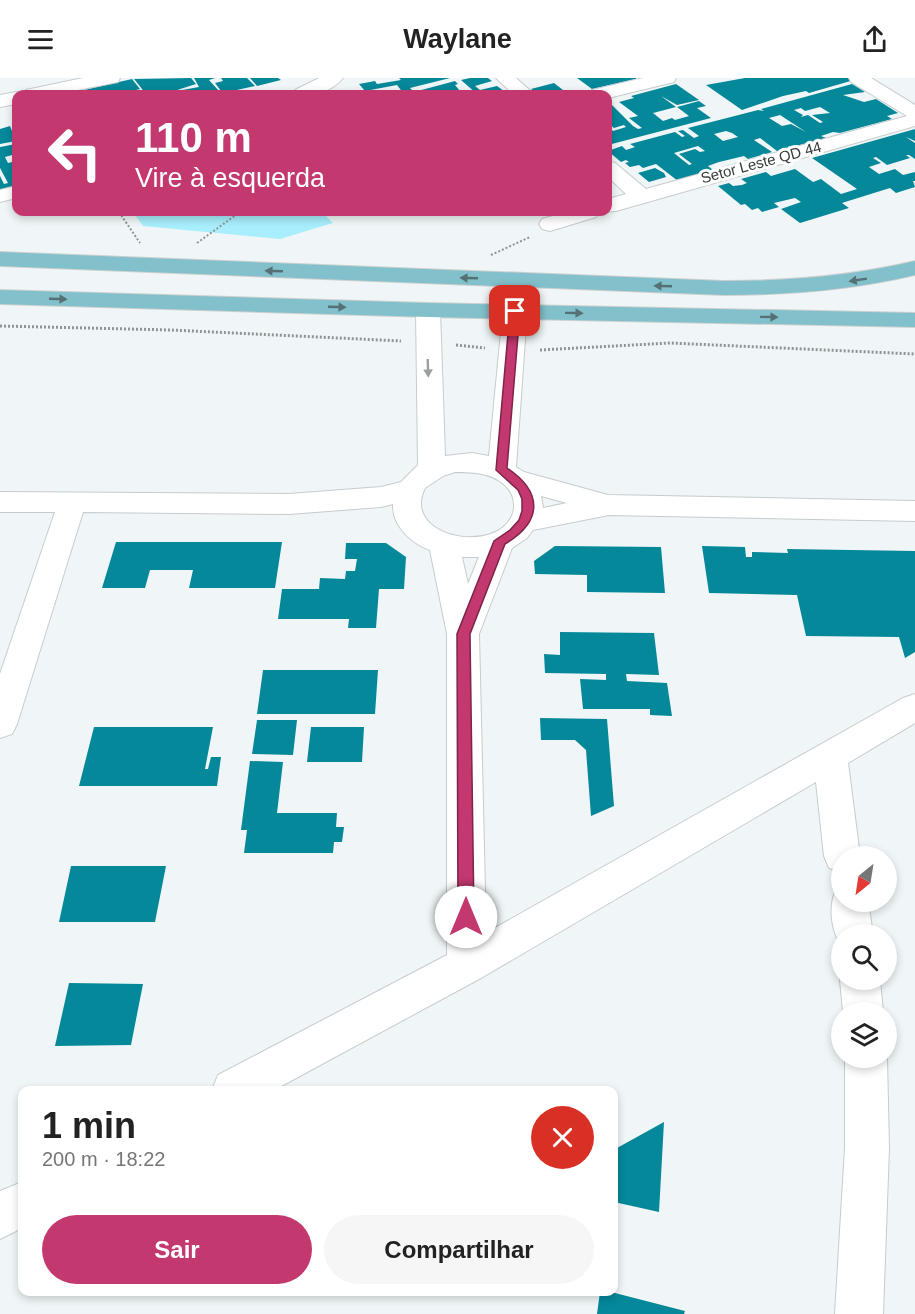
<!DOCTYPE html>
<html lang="pt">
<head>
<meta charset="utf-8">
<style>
	:root { --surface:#fff; --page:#f6f6f6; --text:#222; --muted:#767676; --accent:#c3386f }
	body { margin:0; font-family:Helvetica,sans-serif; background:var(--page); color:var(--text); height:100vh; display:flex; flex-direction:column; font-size:22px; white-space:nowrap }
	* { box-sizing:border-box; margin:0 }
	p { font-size:20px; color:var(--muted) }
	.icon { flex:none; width:33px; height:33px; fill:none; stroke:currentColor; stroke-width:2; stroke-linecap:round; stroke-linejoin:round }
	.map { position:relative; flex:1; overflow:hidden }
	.details { position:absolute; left:18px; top:1008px; width:600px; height:210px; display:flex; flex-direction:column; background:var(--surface); border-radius:12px; box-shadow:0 3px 9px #0003 }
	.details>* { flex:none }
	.hud { position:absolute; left:12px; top:12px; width:600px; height:126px; border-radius:12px; box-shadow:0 3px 9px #0003; background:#c3386f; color:#fff; overflow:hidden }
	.needle { width:39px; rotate:210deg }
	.fabs { position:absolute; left:831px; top:768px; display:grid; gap:12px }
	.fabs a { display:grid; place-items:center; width:66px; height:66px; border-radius:50%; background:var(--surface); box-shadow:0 3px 9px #0003; font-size:30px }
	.pin { position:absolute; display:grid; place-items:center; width:51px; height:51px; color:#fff; margin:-26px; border-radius:12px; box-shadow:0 3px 9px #0006 }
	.me { position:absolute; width:66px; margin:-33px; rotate:0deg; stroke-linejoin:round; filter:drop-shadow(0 0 4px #0008) }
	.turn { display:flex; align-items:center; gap:21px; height:126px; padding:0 24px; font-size:27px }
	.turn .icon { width:78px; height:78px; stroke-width:2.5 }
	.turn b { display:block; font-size:42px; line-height:51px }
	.round { display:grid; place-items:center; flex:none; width:63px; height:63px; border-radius:32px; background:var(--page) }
	.summary { display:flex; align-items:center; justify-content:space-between; height:102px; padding:0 24px }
	h1 { font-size:36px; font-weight:700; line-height:45px }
	.primary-button { display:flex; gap:12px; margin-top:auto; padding:12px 24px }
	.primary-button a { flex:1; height:69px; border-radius:36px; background:var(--accent); color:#fff; font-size:24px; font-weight:700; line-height:69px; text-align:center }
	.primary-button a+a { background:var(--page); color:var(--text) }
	header { display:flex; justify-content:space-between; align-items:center; height:78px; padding:0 24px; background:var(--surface); font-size:27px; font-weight:700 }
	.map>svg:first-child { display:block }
	.green { fill:#a8eefc }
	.building { fill:#05889a; fill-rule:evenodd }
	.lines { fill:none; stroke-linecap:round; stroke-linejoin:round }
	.street-casing { stroke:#c6cccd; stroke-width:2 }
	.primary-casing { stroke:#cfd0d0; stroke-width:2 }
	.path-far1 { stroke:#8f9393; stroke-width:2; stroke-dasharray:2 2; stroke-linecap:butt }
	.path { stroke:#8f9393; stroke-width:3; stroke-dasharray:2 2; stroke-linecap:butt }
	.street { fill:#fff; fill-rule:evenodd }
	.primary { fill:#82c1cb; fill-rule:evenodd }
	.oneway { fill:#567175 }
	.oneway2 { fill:#9c9e9e }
	.route { fill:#c3386f; stroke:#7f2448; stroke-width:1.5 }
	.labels { text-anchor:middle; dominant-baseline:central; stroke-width:6; stroke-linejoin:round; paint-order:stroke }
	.far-street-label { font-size:15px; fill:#393c3c; stroke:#fff }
</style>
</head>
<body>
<header><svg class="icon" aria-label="menu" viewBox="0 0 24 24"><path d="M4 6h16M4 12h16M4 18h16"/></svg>Waylane<svg class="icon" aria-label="share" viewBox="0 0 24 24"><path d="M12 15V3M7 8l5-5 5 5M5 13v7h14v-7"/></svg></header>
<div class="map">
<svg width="915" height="1236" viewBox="0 0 915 1236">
	<rect width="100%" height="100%" fill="#f0f6f7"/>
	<path class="green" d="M133,134H322L333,145L280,161L143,148Z"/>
	<path class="building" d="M191,0L196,6L171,14L199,9L194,0H215L209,2L219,13H221L215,5L223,3L221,0H247L255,8L232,13L235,16H146L134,1Z
		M250,0H278L281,2L257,8Z
		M399,0H450L410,10L414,14L455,3L458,6L455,7L460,13L457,16H404L397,7L365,13L359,6L375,3L377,6L401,2Z
		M470,0H488L492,3L475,8L480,12L497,8L508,16H477L461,2Z
		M577,0H636V1L592,11Z
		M745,0H851L854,2L809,15L806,13L783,18L742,32L706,7Z
		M132,1L140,11L136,12L143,16H72L71,15Z
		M554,5L563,12L538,16L531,11Z
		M676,6L699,22L677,27L661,18L676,29L653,35L663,43L672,40L675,42L689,38L677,29L699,23L706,28L697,30L711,40L608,67V58L611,57L608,54V48L613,53L626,49L624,47L614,50L608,45V28L612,27L633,48L638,51L642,50L629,40L638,38L619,24L634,20L631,18Z
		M852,6L865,14L843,17L864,24L876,21L898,35L887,38L892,41L840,55L833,54L821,58L826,60L777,73L760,60L754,62L772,74L748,81L744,78L719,84L708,88L713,92L678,103L656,86L643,90L639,87L630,89L625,85L629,84L626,82L621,84L608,73L622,68L626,72L635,69L630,66L675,54L682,59L685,58L678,53L683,52L694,60L699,58L688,50L758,32L764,33L761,31ZM820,29L830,35L812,37L823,44L820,45L808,37L801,39L803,37L794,32L801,30L805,33ZM780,37L806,54L791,46L782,48L769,40ZM726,53L732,55L738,59L723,63L714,56ZM698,68L705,73L700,74L695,71L679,76L692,86L689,87L674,75Z
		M10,48L16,63L0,66V51Z
		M915,51V63L906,59L915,65V81L909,77H906L910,80L887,87L876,79L873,80L881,85L869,89L879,96L895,91L903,97L915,94V103H913L915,109L896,115L890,110L845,124L842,125L849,130L800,145L781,131L801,124L795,120L774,125L779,129L762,134L758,130L752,132L745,126L741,127L718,108L729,105L733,108L742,107L747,105L741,101L766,94L771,98L795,91L813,104L821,101L841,116L857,111L812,80Z
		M16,66V76L5,79L8,85L16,83V108L0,112V98L4,106L8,105L0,90V69Z
		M655,90L664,95L666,99L649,104L638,95Z
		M116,464H282L275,510H189L193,492H150L145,510H102Z
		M346,465H386L406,479L404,511H379L376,550H348L349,541H278L282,511H319L320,500L345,501L346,493H355L357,481H345Z
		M555,468L661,469L665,515L587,514V497L535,496L534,483Z
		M702,468L745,469L746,479H752V474L788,475L787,471L915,473V574L905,580L899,559L806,558L797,517L709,515Z
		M560,554L654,555L659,597L626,596L627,603L667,605L672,638L650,637V631H583L580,601L606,602V596L545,595L544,576L560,577Z
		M263,592H378L375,636H257Z
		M540,640L607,641L614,728L591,738L586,672L575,662H541Z
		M257,642H297L293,677L252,676Z
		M94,649H213L205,691H208L211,679H221L217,708H79Z
		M311,649H364L362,684H307Z
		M250,683L283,684L277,735H337L336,749H344L342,764H334L333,775H244L247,752H241Z
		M71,788H166L155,844H59Z
		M69,905L143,906L131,967L55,968Z
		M664,1044L659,1134L614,1124L617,1070Z
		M600,1214H611L685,1233L684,1236H597Z"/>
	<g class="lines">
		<defs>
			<path id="street" d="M83,0H120L118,4L58,16H23L26,12Z
				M319,0H343C332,15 309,18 292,16L295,12Z
				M496,0H516L534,16H513Z
				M643,0H676L674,4L608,20V16H589L592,12Z
				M849,0H871L915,27V48L616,133L604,134H608V121L626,116L608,99V83L615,85L646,111L907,38L851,4Z
				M16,14L23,16H16V26L0,29V17Z
				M16,108V120L0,124V112Z
				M567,134H599L596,139L550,153L542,151L539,146L542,141Z
				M428,225L437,227L440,232L445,378L472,375L489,378L503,233L506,228L515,226L524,228L527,233L516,389L524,394L608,417L915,423V443L609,437L533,452L527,460L512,470L479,556L486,855L903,620L915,616V645L848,685L860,778H842V794L829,790L824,778L816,704L481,900L274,1012H212L218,997L447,877V556L430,472C411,465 392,448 393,426L381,429L289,436L83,434L17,646L12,656L0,660V596L55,434H0V414L289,416L381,409L401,404L418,387L416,232L419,227ZM455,394C475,394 497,395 510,413C514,420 515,428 513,435C499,478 400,460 425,410L443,398ZM541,418L567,425L543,430ZM462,479H479L468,506Z
				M842,810V824H868L873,856H842V869C831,853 828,829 836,812Z
				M842,899V902H880L883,934H843L840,902Z
				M845,980H887L889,1070L883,1236H835L845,1070Z
				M22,1104V1150L0,1161V1113Z"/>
			<path id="primary" d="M0,174L724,203C789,203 852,198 915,183V197C852,212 789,217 724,217L0,188Z
				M0,212L428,225L915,235V249L428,239L0,226Z"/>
		</defs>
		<use href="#street" class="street-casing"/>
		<use href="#primary" class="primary-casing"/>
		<path class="path-far1" d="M119,134L140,165
			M197,165L240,134
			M491,177L530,159"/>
		<path class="path" d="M0,248L171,252L401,263
			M456,267L485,270
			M540,272L670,265L915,276"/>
		<use href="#street" class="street"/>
		<use href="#primary" class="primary"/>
	</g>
	<defs><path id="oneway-solid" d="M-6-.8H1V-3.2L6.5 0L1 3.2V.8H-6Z" transform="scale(1.5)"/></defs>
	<g class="oneway">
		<use href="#oneway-solid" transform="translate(274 193) rotate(-178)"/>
		<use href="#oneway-solid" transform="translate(469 200) rotate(-178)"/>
		<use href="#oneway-solid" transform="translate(858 202) rotate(171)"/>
		<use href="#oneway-solid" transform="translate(663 208) rotate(-178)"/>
		<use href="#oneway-solid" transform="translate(58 221) rotate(2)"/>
		<use href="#oneway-solid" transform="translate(337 229) rotate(2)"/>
		<use href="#oneway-solid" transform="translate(574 235) rotate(1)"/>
		<use href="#oneway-solid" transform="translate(769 239) rotate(1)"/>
	</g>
	<use class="oneway2" href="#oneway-solid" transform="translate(428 290) rotate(88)"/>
	<path class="route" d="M515,230L520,233L507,390C544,415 542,444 505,466L470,556L474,839L472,844L466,847L461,844L458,839L457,556L494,463L510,452L519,442L522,433V421L518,412L496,392L510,233Z"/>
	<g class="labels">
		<g class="far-street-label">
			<text transform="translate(761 84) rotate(-15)">Setor Leste QD 44</text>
		</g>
	</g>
</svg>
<div class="fabs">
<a><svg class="needle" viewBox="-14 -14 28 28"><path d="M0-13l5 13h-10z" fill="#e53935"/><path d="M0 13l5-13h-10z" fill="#767676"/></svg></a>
<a><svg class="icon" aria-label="search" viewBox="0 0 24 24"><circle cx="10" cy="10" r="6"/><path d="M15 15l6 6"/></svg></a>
<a><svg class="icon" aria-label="layers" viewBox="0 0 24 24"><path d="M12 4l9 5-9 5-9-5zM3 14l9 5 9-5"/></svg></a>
</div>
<div class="pin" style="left:515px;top:233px;background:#d93025"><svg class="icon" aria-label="arrive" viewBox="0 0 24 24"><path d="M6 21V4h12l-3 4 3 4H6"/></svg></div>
<svg class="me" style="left:466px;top:839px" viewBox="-20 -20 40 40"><circle r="19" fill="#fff"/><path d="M0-13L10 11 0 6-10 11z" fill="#c3386f"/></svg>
<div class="hud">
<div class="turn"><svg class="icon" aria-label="left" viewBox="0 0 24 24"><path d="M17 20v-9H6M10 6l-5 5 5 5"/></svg><div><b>110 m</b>Vire à esquerda</div></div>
</div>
<section class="details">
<div class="summary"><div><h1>1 min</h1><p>200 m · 18:22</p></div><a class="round" style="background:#d93025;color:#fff"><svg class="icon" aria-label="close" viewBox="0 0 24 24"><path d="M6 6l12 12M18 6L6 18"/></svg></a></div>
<div class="primary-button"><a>Sair</a><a>Compartilhar</a></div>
</section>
</div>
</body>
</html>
